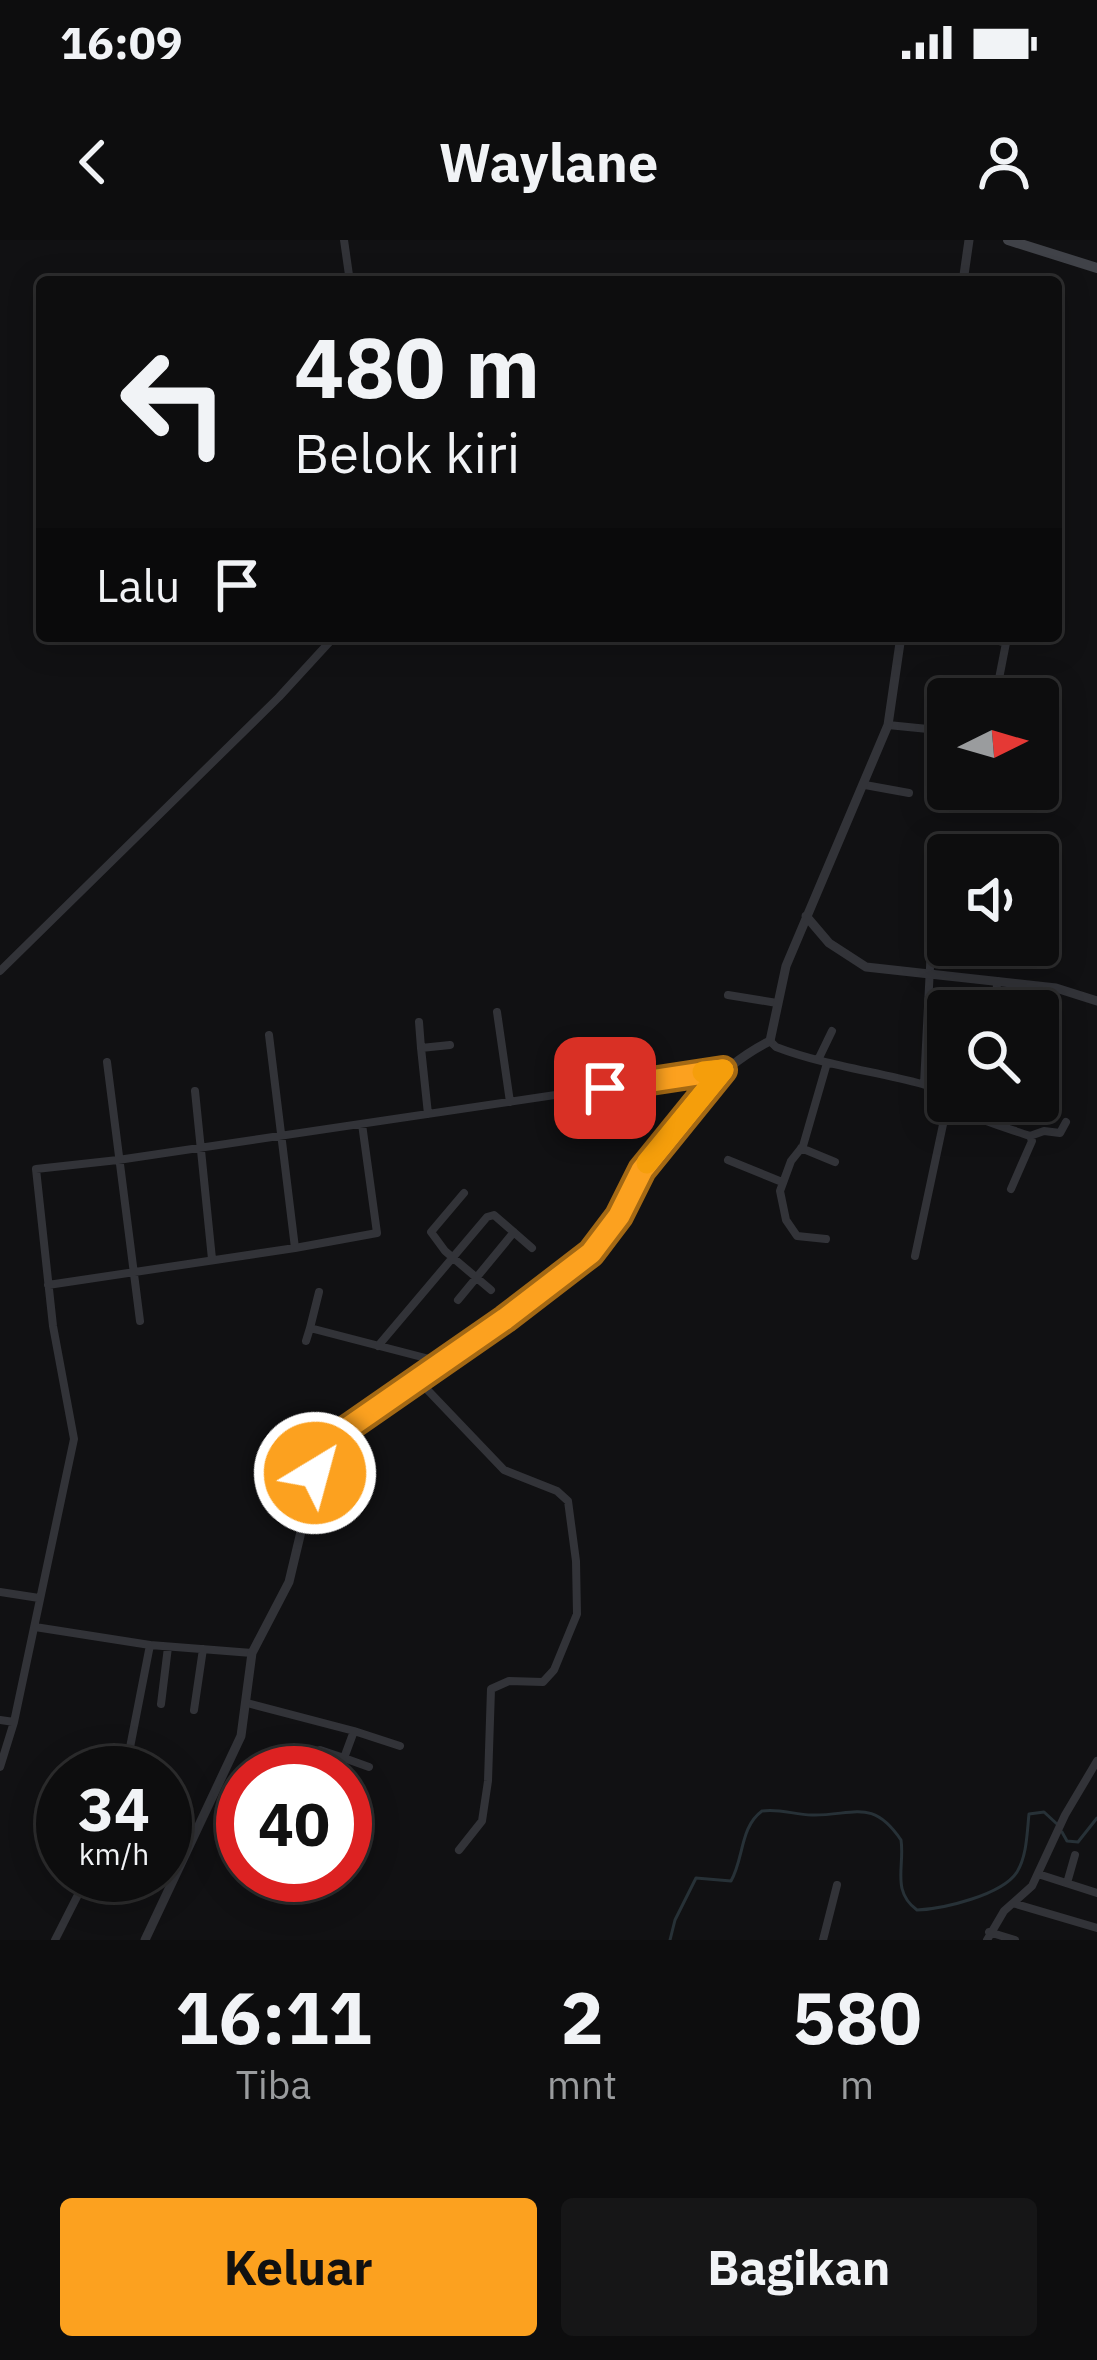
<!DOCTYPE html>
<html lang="id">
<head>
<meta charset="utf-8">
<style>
	:root { --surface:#0d0d0e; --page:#161617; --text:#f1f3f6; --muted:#9a9c9e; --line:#2d2d2e; --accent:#fca11f }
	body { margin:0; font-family:"IBM Plex Sans",sans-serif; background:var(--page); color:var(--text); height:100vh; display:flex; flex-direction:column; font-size:45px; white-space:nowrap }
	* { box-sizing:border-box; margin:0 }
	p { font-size:39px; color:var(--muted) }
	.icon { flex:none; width:66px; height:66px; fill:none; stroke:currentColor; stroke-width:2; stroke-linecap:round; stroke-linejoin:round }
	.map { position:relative; height:1700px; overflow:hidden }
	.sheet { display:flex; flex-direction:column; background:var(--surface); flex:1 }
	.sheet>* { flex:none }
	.banner { position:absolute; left:36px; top:36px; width:1026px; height:366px; border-radius:12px; box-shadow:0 6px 30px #0003,0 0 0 3px var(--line); background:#0d0d0e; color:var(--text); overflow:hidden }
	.needle { width:78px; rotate:85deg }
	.fabs { position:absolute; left:927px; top:438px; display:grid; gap:24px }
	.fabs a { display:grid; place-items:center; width:132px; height:132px; border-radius:12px; background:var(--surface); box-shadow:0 6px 30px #0003,0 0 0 3px var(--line); font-size:60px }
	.speed { position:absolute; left:36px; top:1506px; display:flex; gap:24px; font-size:60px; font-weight:700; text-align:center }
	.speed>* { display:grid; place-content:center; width:156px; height:156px; border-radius:50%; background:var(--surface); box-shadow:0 6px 30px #0003,0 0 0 3px var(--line); line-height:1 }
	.speed small { font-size:30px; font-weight:400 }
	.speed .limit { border:18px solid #d22; background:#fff; color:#111 }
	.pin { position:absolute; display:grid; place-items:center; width:102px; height:102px; color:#fff; margin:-51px; border-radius:24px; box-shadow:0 6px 18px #0006 }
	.me { position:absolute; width:132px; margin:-66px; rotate:37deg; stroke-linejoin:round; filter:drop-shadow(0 0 9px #0008) }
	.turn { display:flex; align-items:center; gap:42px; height:252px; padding:0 60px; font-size:54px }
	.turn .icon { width:156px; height:156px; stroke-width:2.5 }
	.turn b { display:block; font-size:84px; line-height:102px }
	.then { display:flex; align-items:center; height:114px; padding:0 60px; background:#0003; gap:24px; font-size:45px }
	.eta { display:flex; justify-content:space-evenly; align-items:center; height:204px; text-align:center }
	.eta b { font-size:72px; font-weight:800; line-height:84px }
	.action { display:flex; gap:24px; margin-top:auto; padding:24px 60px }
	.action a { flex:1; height:138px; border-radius:12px; background:var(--accent); color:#111; font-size:48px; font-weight:800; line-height:138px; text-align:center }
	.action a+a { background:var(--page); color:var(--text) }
	.status { display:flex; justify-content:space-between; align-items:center; height:84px; padding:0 60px; background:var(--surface); direction:ltr }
	.status svg { height:33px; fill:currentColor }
	header { display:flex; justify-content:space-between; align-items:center; height:156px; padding:0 60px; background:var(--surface); font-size:54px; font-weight:800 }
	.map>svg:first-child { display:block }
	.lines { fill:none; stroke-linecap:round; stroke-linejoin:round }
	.stream { stroke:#273137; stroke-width:3 }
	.minor { stroke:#323338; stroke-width:8 }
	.tertiary { stroke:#323338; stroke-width:9 }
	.secondary { stroke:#404248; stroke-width:10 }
	.route-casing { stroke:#a46914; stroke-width:30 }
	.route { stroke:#fca11f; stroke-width:21 }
	.slow { stroke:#f59e0b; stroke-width:21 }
</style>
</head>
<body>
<div class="status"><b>16:09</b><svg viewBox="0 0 49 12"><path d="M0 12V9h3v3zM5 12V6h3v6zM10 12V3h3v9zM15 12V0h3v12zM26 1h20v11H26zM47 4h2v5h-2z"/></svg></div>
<header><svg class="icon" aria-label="back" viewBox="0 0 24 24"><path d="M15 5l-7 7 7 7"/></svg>Waylane<svg class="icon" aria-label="person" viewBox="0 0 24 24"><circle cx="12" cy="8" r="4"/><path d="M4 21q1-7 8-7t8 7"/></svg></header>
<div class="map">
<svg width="1097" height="1700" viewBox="0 0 1097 1700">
	<rect width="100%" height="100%" fill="#111113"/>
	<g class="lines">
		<path class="stream" d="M1062,1592L1067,1601L1078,1602L1097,1578
			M670,1700L675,1680L696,1638L731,1641C744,1618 740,1587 762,1571C779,1568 795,1575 812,1575C853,1576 872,1557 901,1600C905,1626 891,1651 917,1670C943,1669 1002,1655 1017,1632C1027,1616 1027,1592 1029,1574L1044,1572L1057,1584"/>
		<path class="minor" d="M344,0L350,42
			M980,396L1006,403L995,459
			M949,459L950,455
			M888,485L948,491
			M943,490L948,465
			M865,545L909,553
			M976,567L979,549
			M0,731L279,457L335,396
			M728,755L777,763
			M996,771L997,741
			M497,772L510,862
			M419,782L421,808L450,805
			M770,801L776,807C823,825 873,831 922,844C942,849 950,864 968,873C987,883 1010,889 1030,896L1032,901L1011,949
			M421,808L428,874
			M818,820L832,791
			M107,822L140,1081
			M924,844L933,669
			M195,851L212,1019
			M998,884L1005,861
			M1030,896L1044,891L1060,893L1066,882
			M801,908L835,922
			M728,920L782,942
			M464,953L431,992L445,1011L491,1050
			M826,999L797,996L786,980L780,951L791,921L803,906L827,823
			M295,1008L377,993L362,884
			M915,1016L948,861
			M48,1045L295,1008L269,795
			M319,1052L310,1088L441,1122
			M458,1060L514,992
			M306,1101L310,1088
			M378,1106L487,977L494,975L532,1008
			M418,1140L504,1230L557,1251L568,1261L576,1321L577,1374L554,1430L543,1442L509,1441L491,1449L488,1541L482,1581L459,1610
			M0,1352L39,1358
			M35,1387L150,1405L252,1413
			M247,1463L354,1491L344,1518L320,1510
			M161,1464L168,1407
			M194,1470L203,1409
			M0,1480L14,1482
			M354,1491L400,1506
			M0,1527L14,1482L74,1199L53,1086L36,929L118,920L723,830
			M125,1533L150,1405
			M338,1533L344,1518L369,1527
			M345,1553L351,1555
			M1038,1634L1097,1653
			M1067,1643L1075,1615
			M1016,1664L1097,1688
			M989,1692L1015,1700
			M55,1700L88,1635
			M823,1700L837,1645
			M987,1700L1004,1671L1032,1646L1065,1575L1097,1521"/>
		<path class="tertiary" d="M963,42L969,0
			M806,676L829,703L866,727L1056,748L1097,761
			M145,1700L241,1496L252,1413L289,1342L315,1233L326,1206L591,1013C613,990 623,961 640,934C671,882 716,828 770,801L786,726L888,485L901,396"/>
		<path class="secondary" d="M1008,0L1097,28"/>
	</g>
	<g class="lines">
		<defs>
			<path id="route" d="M315,1233L326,1206L335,1197L505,1079L591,1013L619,976L642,930L723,830L605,848"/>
		</defs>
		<use href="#route" class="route-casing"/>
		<use href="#route" class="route"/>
		<path class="slow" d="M647,923L723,830L703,832"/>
	</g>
</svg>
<div class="fabs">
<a><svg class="needle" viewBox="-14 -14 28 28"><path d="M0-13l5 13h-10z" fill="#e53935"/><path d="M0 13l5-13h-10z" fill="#9a9c9e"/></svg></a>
<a><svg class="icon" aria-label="sound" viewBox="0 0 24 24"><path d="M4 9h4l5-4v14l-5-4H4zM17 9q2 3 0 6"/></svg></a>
<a><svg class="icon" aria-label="search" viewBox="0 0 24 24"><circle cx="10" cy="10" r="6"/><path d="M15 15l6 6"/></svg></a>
</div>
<div class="speed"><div>34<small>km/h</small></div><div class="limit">40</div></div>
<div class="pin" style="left:605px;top:848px;background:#d93025"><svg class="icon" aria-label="arrive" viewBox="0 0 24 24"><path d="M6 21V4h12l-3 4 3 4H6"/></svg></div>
<svg class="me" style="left:315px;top:1233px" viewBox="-20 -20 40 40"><circle r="17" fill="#fca11f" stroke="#fff" stroke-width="3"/><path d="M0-11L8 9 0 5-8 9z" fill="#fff"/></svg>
<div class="banner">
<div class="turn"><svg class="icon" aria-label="left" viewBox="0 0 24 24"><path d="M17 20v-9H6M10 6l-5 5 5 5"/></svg><div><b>480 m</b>Belok kiri</div></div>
<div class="then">Lalu<svg class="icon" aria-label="arrive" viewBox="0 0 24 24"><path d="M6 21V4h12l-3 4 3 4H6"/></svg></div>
</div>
</div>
<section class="sheet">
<div class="eta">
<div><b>16:11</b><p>Tiba</p></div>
<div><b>2</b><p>mnt</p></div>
<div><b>580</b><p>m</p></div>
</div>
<div class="action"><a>Keluar</a><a>Bagikan</a></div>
</section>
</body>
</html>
